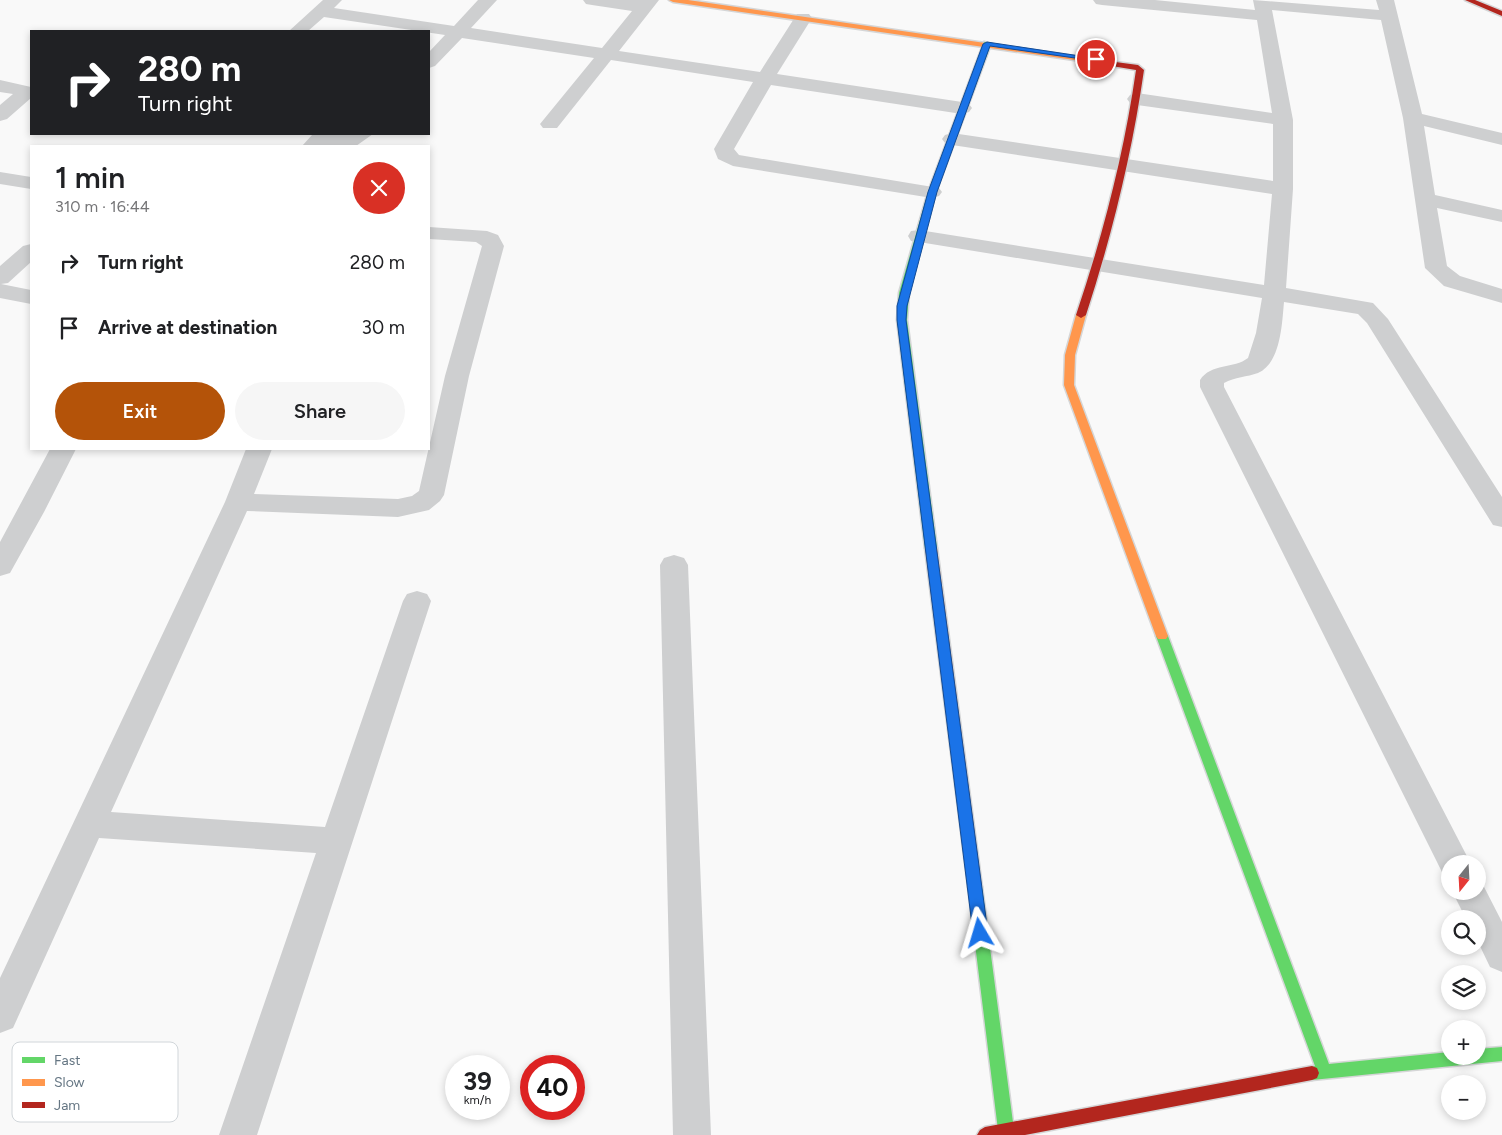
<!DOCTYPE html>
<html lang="en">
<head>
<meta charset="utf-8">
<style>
	:root { --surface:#fff; --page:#f6f6f6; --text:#202124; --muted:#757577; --accent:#b45309 }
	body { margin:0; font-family:Figtree,sans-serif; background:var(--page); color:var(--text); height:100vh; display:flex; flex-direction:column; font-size:19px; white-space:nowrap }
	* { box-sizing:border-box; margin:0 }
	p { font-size:16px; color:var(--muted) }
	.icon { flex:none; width:28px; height:28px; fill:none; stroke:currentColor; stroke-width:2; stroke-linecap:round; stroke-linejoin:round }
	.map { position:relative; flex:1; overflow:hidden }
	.drawer { position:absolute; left:30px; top:145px; width:400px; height:305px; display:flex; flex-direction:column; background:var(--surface); border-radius:0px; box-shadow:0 2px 8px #0003 }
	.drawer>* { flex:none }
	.hud { position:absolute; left:30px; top:30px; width:400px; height:105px; border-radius:0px; box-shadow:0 2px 8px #0003; background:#202124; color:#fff; overflow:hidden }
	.needle { width:32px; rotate:198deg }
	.fabs { position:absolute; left:1441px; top:855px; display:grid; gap:10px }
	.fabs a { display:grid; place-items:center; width:45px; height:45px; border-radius:50%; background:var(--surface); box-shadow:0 2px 8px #0003; font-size:25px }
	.speed { position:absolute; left:445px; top:1055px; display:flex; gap:10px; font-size:25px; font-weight:700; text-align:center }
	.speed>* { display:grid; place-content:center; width:65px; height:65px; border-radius:50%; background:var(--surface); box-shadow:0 2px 8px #0003; line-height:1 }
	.speed small { font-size:12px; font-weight:400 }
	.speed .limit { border:8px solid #d22; background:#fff; color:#111 }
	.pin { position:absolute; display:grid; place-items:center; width:42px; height:42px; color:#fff; margin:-21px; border:2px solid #fff; border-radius:50%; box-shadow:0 1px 5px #0007 }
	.me { position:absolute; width:55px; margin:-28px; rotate:353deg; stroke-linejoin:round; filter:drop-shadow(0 0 4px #0008) }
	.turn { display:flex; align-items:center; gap:18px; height:105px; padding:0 25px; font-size:22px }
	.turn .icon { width:65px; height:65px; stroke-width:2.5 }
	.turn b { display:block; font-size:35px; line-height:42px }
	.round { display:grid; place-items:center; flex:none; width:52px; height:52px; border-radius:26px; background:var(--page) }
	.overview { display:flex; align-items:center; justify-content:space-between; height:85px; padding:0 25px }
	h1 { font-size:30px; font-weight:600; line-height:38px }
	.cta { display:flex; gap:10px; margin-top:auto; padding:10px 25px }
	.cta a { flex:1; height:58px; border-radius:30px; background:var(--accent); color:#fff; font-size:20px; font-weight:600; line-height:58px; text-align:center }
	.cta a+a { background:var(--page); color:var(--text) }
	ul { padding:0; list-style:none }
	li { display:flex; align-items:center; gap:15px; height:65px; padding:0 25px }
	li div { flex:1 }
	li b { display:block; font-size:19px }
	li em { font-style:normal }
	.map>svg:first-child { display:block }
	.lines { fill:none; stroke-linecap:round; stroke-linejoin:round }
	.fast-casing { stroke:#d5d6d7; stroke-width:3 }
	.slow-casing { stroke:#d5d6d7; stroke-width:3 }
	.jam-casing { stroke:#d5d6d7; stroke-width:3 }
	.street { fill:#cecfd0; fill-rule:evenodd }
	.fast { fill:#63d668; fill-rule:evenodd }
	.slow { fill:#ff974d; fill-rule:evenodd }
	.jam { fill:#b3261e; fill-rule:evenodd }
	.route { fill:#1a73e8; stroke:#114b97 }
	.key { fill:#fff; stroke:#d1d6da; stroke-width:1 }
	.key-label { font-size:14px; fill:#657683 }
</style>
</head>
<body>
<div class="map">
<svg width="1502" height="1135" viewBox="0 0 1502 1135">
	<rect width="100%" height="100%" fill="#f9f9f9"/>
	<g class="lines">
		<defs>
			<path id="fast" d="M984,42L991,44L936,192L909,293L907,320L937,548L931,552L925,548L897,320L899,293L928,192Z
				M1162,632L1166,633L1168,636L1329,1064L1450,1052V1056H1478V1049L1502,1047V1061L1312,1080L1307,1078L1305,1073L1307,1068L1315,1066L1156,636L1158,633Z
				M975,881L980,883L982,887L1014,1130L1012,1135H1000L998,1130L968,887L970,883Z"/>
			<path id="slow" d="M669,0H688L1081,57L1085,59L1081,61L673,2Z
				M1081,312L1086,315L1075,355L1074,385L1168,636L1166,639H1158L1156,636L1064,385L1065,355L1076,315Z
				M931,544L937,548L982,887L980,891L975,893L970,891L968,887L925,548Z"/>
			<path id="jam" d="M1465,0H1475L1502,11V16Z
				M1078,57L1138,65L1144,70C1132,154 1112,235 1086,315L1081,318L1076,315C1103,235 1124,154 1136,70L1081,61L1077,59Z
				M1312,1066L1317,1068L1319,1073L1317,1078L1312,1080L1025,1135H977L980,1130L985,1127Z"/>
		</defs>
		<use href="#fast" class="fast-casing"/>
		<use href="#slow" class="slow-casing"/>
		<use href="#jam" class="jam-casing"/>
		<path class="street" d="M323,0H342L334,8L454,26L478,0H497L471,28L602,48L632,11L592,5L586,4L583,0H659L619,51L760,72L797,14H809L812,18L777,74L962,102L969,104L972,108L969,112L962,114L771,85L734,149L739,155L939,188L942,192L939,196L932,198L733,166L718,159L714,149L753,82L611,60L557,128H543L540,124L594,58L462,38L435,66L429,68V52L445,35L324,17L308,31H289Z
			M1093,0H1155L1255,10L1253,0L1379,10L1376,0H1394L1422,114L1502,133V145L1424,126L1435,195L1502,210V222L1437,208L1447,266L1460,276L1502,289V303L1444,286L1425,268L1403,118L1381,20L1272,10L1293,120V189L1286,288L1373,303L1388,319L1502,497V527L1493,525L1367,323L1358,314L1284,302C1282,323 1281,363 1258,373C1247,377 1235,377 1224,383V387L1471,864H1450V876L1443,874L1200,387V380C1211,363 1234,369 1248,358L1256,333L1262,298L919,242L911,241L908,236L911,231L919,230L1264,285L1272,194L952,145L945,143L942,139L945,135L952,133L1273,181V124L1137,105L1130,103L1127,99L1130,95L1137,93L1272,113L1257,20L1102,5L1096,4Z
			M0,80L31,87V98L7,119L0,121V105L13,94L0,92Z
			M316,134H373L356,146H302L312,135Z
			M0,172L31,177V189L0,184Z
			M429,227L487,231L498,235L504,246L469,376L444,495L440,501L429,510L398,517L247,511L111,812L325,827L403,601L407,594L417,591L427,594L431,601L257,1135H219L316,853L99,838L13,1028L0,1033V978L225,502L246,449H272L254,494L398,499L412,496L419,491L445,376L482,246L476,242L429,239Z
			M31,244V262L8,283L1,284L31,290V304L0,298V266L23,246Z
			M50,449H76L44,512L10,573L0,576V542Z
			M674,555L684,558L688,565L711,1135H673L660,565L664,558Z
			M1478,880L1481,881L1502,922V972L1490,967L1478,942V919H1466L1452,891H1478Z"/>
		<use href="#fast" class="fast"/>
		<use href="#slow" class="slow"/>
		<use href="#jam" class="jam"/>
	</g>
	<path class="route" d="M987,42L1100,59L1096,61L990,46L937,192L907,306L906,320L988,933L985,937L980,939L976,937L973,933L897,320V306L928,192L983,44Z"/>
	<rect x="12" y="1042" width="166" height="80" rx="8" class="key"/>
	<rect x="22" y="1057" width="23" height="6" fill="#63d668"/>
	<rect x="22" y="1079" width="23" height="7" fill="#ff974d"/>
	<rect x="22" y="1102" width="23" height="6" fill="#b3261e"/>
	<g class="key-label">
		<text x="54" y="1065">Fast</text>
		<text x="54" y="1087">Slow</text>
		<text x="54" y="1110">Jam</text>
	</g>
</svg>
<div class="fabs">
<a><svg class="needle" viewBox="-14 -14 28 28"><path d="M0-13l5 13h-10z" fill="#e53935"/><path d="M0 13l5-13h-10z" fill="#757577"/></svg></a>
<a><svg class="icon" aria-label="search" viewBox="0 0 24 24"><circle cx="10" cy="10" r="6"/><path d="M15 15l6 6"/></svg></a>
<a><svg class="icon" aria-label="layers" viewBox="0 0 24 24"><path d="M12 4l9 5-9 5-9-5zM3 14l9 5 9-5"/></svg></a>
<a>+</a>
<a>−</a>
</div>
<div class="speed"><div>39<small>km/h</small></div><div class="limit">40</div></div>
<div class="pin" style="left:1096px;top:59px;background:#d93025"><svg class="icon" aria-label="arrive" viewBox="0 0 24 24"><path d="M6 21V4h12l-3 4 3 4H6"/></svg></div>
<svg class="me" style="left:980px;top:933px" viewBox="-20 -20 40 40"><path d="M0-17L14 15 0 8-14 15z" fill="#1a73e8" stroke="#fff" stroke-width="4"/></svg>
<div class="hud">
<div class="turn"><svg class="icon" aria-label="right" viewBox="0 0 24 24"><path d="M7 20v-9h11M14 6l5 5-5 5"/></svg><div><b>280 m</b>Turn right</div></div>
</div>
<section class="drawer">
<div class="overview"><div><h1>1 min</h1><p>310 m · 16:44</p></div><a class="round" style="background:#d93025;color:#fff"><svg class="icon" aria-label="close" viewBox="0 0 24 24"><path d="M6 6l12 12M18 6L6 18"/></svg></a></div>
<ul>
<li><svg class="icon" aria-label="right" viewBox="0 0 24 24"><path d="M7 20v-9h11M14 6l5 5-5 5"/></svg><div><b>Turn right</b></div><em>280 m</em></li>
<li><svg class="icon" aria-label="arrive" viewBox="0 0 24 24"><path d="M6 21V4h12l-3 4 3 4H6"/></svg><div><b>Arrive at destination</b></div><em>30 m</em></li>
</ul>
<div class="cta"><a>Exit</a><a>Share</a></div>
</section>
</div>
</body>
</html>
